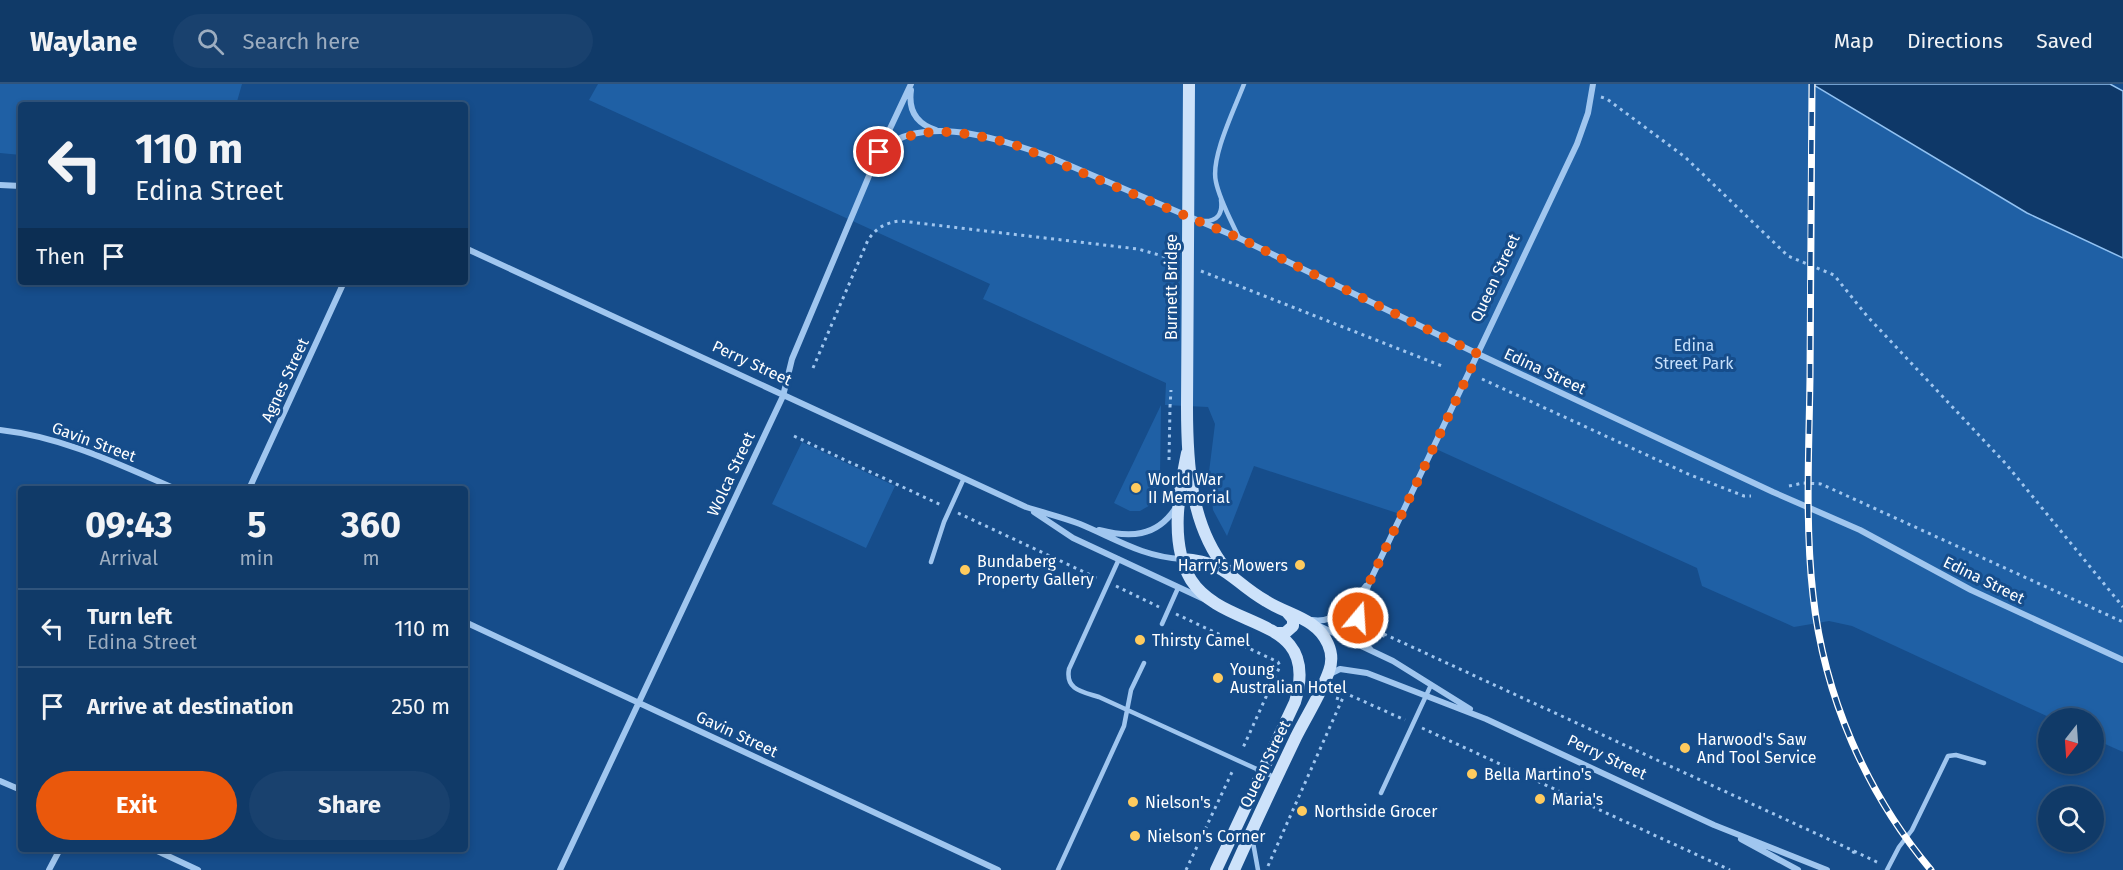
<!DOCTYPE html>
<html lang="en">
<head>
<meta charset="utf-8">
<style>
	:root { --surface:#103a68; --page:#19416e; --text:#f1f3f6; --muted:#9cadc0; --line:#30547c; --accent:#ea580c }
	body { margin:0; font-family:"Fira Sans",sans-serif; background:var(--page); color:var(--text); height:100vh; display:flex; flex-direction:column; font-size:22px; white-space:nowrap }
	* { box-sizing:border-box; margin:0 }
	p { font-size:20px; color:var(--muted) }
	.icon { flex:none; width:33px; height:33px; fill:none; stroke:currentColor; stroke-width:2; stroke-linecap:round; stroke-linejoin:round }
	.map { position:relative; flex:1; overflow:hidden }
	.drawer { position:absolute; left:18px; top:402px; width:450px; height:366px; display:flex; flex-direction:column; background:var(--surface); border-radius:6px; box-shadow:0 3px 9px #0003,0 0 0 2px var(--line) }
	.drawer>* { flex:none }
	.banner { position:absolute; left:18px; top:18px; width:450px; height:183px; border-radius:6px; box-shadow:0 3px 9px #0003,0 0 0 2px var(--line); background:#103a68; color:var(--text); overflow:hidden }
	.needle { width:39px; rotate:197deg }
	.tools { position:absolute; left:2038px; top:624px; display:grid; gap:12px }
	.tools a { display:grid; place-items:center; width:66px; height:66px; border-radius:50%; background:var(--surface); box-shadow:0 3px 9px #0003,0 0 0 2px var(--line); font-size:30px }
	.pin { position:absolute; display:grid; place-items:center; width:51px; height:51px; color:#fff; margin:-26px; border:3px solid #fff; border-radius:50%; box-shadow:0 2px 6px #0007 }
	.me { position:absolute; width:66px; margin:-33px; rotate:18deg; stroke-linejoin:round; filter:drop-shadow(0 0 4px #0008) }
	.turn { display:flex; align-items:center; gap:21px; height:126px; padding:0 18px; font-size:27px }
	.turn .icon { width:78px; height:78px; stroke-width:2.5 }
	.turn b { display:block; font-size:42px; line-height:51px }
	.then { display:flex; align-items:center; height:57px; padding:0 18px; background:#0003; gap:12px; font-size:22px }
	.eta { display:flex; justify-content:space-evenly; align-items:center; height:102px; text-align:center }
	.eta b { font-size:36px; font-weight:700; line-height:42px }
	.primary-button { display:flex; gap:12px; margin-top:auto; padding:12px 18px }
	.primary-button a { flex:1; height:69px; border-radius:36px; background:var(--accent); color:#fff; font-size:24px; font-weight:700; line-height:69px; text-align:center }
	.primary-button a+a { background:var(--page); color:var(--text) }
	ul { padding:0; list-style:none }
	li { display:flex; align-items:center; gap:18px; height:78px; padding:0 18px; border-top:2px solid var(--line) }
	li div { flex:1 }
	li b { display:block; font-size:22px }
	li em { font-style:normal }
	header { display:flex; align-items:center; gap:36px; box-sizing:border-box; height:84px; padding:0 30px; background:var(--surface); border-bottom:2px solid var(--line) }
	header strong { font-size:28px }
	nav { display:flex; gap:33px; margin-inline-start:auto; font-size:21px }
	.search { width:420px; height:54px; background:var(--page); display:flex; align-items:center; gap:15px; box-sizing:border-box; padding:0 21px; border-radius:33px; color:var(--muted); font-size:22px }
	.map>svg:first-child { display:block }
	.green { fill:#1f60a5 }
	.water { fill:#0e3868; stroke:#92c2f2; stroke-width:1.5 }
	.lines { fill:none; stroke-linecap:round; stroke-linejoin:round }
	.path { stroke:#a0c6ef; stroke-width:3; stroke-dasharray:3 4.5; stroke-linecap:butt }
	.service { stroke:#a0c6ef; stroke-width:4.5 }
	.minor { stroke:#a0c6ef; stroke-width:6 }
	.secondary { stroke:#cde2fa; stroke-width:12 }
	.rail-casing { stroke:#fff; stroke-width:7 }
	.rail { stroke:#164d8b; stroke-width:4.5; stroke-dasharray:14; stroke-linecap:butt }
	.path-bridge { stroke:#a0c6ef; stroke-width:3; stroke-dasharray:3 4.5; stroke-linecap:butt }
	.secondary-bridge { stroke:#cde2fa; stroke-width:12 }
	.route { stroke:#ea580c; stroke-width:10; stroke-dasharray:0 18 }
	.poi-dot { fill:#ffcb5e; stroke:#164d8b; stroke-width:2 }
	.labels { text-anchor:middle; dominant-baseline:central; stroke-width:6; stroke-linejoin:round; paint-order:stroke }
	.street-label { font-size:16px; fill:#fff; stroke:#164d8b }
	.park-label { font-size:16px; fill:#c6e0fb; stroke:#164d8b }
	.poi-label { font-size:16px; fill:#fff; stroke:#164d8b; text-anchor:start }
</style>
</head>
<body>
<header>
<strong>Waylane</strong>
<div class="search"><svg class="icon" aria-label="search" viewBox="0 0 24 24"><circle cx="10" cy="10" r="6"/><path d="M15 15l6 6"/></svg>Search here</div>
<nav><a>Map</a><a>Directions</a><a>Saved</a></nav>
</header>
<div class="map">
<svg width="2123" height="786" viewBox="0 0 2123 786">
	<rect width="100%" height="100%" fill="#164d8b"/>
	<path class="green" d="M0,0H242L236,21H21V71L0,69Z
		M598,0H1812L2027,129L2123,174V668L2094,655V634H2051L1852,542L1829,537L1794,543L1702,502L1697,484L1436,365L1403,431L1254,382L1227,452L1213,426L1209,388L1215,340L1208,323L1165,321L1166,299L983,215L990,200L589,16Z
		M1161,321L1160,392L1158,404L1152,420L1140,427H1130L1114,419Z
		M802,358L895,402L866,464L772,420Z"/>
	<path class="water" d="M1812,0H2110L2123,7V174L2027,129Z"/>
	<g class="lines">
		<path class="path" d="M1601,13L1607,15L1685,73L1788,172L1834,191L1867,232L2006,380L2123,523
			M1201,187L1442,282
			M813,284L868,156C876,144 886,138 901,137L1138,165L1173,175
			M1482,295L1688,390L1744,412H1751
			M794,352L941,421
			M1169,376L1170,323
			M1789,402L1803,399L1821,400L2123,538
			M958,429L1099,495
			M1116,502L1159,523
			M1176,530L1278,578L1280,582L1242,666
			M1370,546L1384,550L1381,557
			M1384,550L1854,767L1852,772
			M1336,614L1342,616
			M1422,644L1730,786
			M1854,767L1879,779
			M1268,782L1345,609L1405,636
			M1186,786L1233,686"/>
		<path class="service" d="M1203,137C1217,138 1223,130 1221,116
			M1239,154C1231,136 1220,117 1216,98C1210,74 1235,24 1244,0
			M1119,475L1069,585C1065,606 1083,608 1099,613L1274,693
			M931,478L944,438L964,394
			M1162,540L1178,504
			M1381,709L1431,601
			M1252,753L1258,786
			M1058,786L1124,642L1131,606L1144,579
			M1887,786L1899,763L1912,746L1948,672L1956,671L1984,679"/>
		<path class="minor" d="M911,6C908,27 917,40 936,46
			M879,68C884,64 889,60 894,57C937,34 1003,56 1045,71L1239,154L1478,270L1773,408L1860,446L1971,506L2123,576
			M0,101L21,102
			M465,164L1026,423C1044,429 1062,433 1080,440C1116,455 1143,473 1182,475
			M0,346C63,353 118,380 176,405
			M249,405L344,198
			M1034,428L1073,454L1206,516
			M1099,446C1130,454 1156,453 1175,425
			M1312,536C1337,540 1352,519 1366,502
			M465,538L998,786
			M1317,541L1393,577L1470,625
			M1370,565C1347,544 1361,521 1370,497L1577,60L1588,29L1593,0
			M1330,590L1340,585L1367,589L1486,635L1714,741L1827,786
			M0,697L21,706
			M1741,755L1798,786
			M153,765L198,786
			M49,786L60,765
			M560,786L783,312L792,275L879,68L911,0"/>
		<path class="secondary" d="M1187,323C1187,378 1190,441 1226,485
			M1187,369C1179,408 1169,460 1191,496C1225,549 1322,529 1295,618L1216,786
			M1182,475C1228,478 1230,496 1266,517C1288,531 1317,534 1328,560C1332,569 1332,579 1329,587C1321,610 1307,631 1296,653C1275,697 1254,741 1234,786
			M1276,549H1285L1293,542V535L1287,528"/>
		<defs>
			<path id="rail" d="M1812,0C1811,98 1810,196 1810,294C1809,366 1805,440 1813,511C1824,612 1866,709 1931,786"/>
		</defs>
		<use href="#rail" class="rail-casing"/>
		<use href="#rail" class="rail"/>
		<path class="path-bridge" d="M1170,323L1171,306"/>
		<path class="secondary-bridge" d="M1187,323L1189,0"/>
	</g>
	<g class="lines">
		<path class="route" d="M879,68C920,36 967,49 1013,60L1239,154L1478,270L1370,497L1358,534"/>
	</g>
	<g class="poi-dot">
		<circle cx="1136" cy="404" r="6"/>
		<circle cx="1300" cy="481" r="6"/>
		<circle cx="965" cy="486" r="6"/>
		<circle cx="1140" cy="556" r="6"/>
		<circle cx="1218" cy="594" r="6"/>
		<circle cx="1685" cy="664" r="6"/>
		<circle cx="1472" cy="690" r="6"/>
		<circle cx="1540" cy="715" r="6"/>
		<circle cx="1133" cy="718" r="6"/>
		<circle cx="1302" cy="727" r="6"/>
		<circle cx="1135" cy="752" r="6"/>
	</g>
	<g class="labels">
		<g class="street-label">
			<text transform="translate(1495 194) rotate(-65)">Queen Street</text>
			<text transform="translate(1171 203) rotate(-90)">Burnett Bridge</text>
			<text transform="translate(752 279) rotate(25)">Perry Street</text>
			<text transform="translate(1545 287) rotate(25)">Edina Street</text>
			<text transform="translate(285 296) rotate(-65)">Agnes Street</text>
			<text transform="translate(94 358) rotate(20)">Gavin Street</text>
			<text transform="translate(731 390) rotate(-65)">Wolca Street</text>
			<text transform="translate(1984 496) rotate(26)">Edina Street</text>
			<text transform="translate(737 650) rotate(25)">Gavin Street</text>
			<text transform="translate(1607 673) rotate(25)">Perry Street</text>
			<text transform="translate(1265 680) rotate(-64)">Queen Street</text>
		</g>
		<g class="park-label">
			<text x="1694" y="261">Edina<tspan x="1694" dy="18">Street Park</tspan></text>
		</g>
		<g class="poi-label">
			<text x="1148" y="395">World War<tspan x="1148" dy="18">II Memorial</tspan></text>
			<text x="977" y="477">Bundaberg<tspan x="977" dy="18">Property Gallery</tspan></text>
			<text x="1288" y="481" text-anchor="end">Harry's Mowers</text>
			<text x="1152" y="556">Thirsty Camel</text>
			<text x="1230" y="585">Young<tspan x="1230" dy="18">Australian Hotel</tspan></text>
			<text x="1697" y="655">Harwood's Saw<tspan x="1697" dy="18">And Tool Service</tspan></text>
			<text x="1484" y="690">Bella Martino's</text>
			<text x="1552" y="715">Maria's</text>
			<text x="1145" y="718">Nielson's</text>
			<text x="1314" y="727">Northside Grocer</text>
			<text x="1147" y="752">Nielson's Corner</text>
		</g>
	</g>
</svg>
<div class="tools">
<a><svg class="needle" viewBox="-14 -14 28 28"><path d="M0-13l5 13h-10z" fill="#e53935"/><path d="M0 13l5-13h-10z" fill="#9cadc0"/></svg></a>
<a><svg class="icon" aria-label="search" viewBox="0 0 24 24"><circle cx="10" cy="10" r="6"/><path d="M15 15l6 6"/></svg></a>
</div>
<div class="pin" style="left:879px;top:68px;background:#d93025"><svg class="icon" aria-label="arrive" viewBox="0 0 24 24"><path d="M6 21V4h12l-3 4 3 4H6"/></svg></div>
<svg class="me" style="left:1358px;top:534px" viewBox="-20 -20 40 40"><circle r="17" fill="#ea580c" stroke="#fff" stroke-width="3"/><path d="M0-11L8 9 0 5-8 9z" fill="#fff"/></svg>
<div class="banner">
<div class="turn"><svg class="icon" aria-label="left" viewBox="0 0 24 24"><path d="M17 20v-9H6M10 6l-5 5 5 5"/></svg><div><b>110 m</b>Edina Street</div></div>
<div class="then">Then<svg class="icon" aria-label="arrive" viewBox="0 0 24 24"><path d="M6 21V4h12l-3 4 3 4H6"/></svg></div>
</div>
<section class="drawer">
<div class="eta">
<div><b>09:43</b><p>Arrival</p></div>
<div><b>5</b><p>min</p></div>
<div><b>360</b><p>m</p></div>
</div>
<ul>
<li><svg class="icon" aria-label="left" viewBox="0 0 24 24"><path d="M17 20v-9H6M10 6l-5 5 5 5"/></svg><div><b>Turn left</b><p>Edina Street</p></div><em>110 m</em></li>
<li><svg class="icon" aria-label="arrive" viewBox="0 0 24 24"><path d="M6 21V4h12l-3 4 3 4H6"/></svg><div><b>Arrive at destination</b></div><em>250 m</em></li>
</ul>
<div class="primary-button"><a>Exit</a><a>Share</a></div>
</section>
</div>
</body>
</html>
